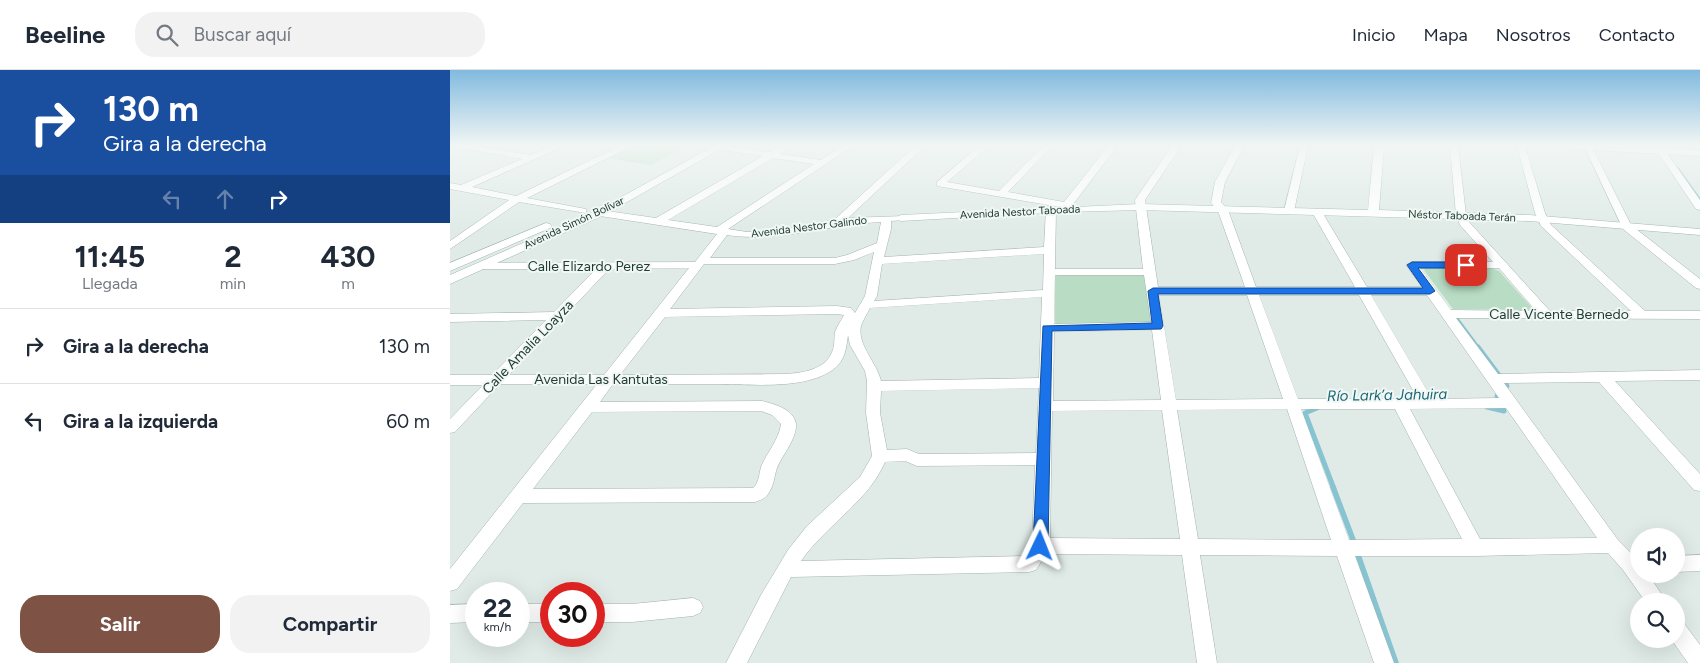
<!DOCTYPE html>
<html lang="es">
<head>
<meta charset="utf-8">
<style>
	:root { --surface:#fff; --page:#f2f2f3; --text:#1f2937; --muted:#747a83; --line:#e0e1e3; --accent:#7e5245 }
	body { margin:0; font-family:Figtree,sans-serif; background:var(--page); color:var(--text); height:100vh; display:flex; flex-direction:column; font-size:19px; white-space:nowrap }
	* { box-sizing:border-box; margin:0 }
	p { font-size:16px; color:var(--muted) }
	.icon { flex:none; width:28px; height:28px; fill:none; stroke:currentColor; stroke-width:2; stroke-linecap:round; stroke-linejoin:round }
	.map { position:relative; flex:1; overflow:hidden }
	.side { display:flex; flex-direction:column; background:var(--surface); width:450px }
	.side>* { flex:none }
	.top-card { background:#1a4fa0; color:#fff; overflow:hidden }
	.fabs { position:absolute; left:1180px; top:458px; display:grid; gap:10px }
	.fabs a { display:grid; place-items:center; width:55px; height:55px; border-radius:50%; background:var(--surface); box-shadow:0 5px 20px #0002; font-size:25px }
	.speed { position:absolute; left:15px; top:512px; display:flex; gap:10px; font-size:25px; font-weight:700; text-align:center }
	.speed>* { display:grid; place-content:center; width:65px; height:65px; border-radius:50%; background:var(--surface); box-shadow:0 5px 20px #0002; line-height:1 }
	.speed small { font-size:12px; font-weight:400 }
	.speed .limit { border:8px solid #d22; background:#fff; color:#111 }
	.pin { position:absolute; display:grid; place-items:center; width:42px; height:42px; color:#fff; margin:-21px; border-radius:10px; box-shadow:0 2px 8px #0006 }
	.me { position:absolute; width:55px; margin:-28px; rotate:2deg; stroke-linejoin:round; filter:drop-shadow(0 0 4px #0008) }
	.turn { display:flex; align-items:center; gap:18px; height:105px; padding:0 20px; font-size:22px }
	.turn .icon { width:65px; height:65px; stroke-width:2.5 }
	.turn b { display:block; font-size:35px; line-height:42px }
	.lanes { display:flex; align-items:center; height:48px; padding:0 20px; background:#0003; justify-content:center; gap:25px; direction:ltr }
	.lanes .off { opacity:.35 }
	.eta { display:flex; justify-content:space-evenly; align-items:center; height:85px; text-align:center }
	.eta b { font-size:30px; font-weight:700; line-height:35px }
	.action { display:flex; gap:10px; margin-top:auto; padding:10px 20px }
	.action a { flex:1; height:58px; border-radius:20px; background:var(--accent); color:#fff; font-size:20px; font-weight:700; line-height:58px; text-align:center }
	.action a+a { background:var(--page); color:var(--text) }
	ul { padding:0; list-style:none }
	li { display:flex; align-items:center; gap:15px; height:75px; padding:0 20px; border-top:1px solid var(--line) }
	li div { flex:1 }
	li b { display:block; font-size:19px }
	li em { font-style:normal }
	header { display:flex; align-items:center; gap:30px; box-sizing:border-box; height:70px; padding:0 25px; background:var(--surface); border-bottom:1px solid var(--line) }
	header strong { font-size:24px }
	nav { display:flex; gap:28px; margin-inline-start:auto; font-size:18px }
	.search { width:350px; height:45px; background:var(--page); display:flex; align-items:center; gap:12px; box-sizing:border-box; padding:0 18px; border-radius:20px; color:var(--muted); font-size:19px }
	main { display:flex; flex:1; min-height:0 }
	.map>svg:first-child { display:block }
	.green { fill:#b9ddc4 }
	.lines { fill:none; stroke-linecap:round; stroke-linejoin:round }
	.stream-far3 { stroke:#87c3d1; stroke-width:3 }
	.stream-far2 { stroke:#87c3d1; stroke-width:4 }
	.stream-far1 { stroke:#87c3d1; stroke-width:5 }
	.stream { stroke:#87c3d1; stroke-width:5.5 }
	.street-casing { stroke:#a3b3ae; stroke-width:1 }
	.secondary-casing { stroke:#9fb7af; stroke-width:1 }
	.street { fill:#fff; fill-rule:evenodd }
	.secondary { fill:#fff; fill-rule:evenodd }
	.route { fill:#1a73e8; stroke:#114b97 }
	.labels { text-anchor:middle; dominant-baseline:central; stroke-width:4; stroke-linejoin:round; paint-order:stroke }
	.far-street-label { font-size:11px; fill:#213c36; stroke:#f1f8f4 }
	.street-label { font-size:14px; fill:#213c36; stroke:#f1f8f4 }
	.water-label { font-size:15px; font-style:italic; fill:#1a6578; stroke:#f1f8f4 }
</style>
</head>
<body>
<header>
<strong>Beeline</strong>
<div class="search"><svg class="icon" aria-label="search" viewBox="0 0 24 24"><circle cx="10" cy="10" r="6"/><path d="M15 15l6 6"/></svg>Buscar aquí</div>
<nav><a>Inicio</a><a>Mapa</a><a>Nosotros</a><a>Contacto</a></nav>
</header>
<main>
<section class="side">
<div class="top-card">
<div class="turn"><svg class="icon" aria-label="right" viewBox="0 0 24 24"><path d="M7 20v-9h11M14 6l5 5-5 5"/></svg><div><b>130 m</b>Gira a la derecha</div></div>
<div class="lanes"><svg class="icon off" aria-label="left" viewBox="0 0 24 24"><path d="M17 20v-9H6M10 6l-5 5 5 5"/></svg><svg class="icon off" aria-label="ahead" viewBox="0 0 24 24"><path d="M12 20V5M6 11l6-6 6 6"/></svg><svg class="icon" aria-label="right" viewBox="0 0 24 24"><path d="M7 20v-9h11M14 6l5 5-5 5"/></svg></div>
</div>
<div class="eta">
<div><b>11:45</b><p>Llegada</p></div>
<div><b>2</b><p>min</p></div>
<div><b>430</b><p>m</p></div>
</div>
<ul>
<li><svg class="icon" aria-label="right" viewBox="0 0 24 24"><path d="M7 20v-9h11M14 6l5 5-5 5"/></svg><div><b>Gira a la derecha</b></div><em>130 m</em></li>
<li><svg class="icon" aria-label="left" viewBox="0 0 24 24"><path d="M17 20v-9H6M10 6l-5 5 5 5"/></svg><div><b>Gira a la izquierda</b></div><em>60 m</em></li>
</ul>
<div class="action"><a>Salir</a><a>Compartir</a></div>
</section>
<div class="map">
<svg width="1250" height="593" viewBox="0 0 1250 593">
	<rect width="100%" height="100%" fill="#e0ebe7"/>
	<path class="green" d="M182,76H237L201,95L157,88Z
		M976,198H1042L1049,201L1082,238L1080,240L1003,239L974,200Z
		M691,204L695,206L702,252L608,254L605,252V206L609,205Z"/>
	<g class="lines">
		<path class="stream-far3" d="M1227,98L1250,130"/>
		<path class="stream-far2" d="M1006,244V248L1029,279"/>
		<path class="stream-far1" d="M1028,277L1057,316L1047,326L1054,341L1037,337
			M867,338L855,343L884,419"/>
		<path class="stream" d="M883,417L905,475
			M907,482L946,593"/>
		<defs>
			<path id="street" d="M1,76H24L81,85L102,76H114L22,117L66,126L170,76H182L77,128L136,139V143L69,132L0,179V171L59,130L0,119V113L11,115L72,89Z
				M268,76C285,76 301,80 318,82C323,82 331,76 341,76L330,84L371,90L392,76H403L278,159L297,162L341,158L384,150L465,76H475L398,148L455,146V150L441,151V159L434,187L594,177L596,139L601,136L606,139L605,199H693L685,130L722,76H731L695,130L708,217H795L768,141L761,133L765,112L785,76H794L775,112L771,132L778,140L806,217H905L862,142L867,139L872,142L917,217H972L956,195L962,192H1043L1010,155L1006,145L1000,76H1008L1016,145L1019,152L1100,241H1181L1091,156L1085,143L1067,76H1075L1095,143L1101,155L1195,241H1250V249L1006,248L1048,304L1250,300V310L1165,311L1250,404V421L1244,420L1149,312L1054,313L1168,470L1189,491V504H1198L1216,531H1195L1173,500L1158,483L1026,486H905L944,593H924L887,486L750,485L767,593H747L732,485L596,484L586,500L579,502L341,507L297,593H276L311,525L338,480L357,456L410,407L422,386L416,343L417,311L415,301L400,275L398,265C396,280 395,292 381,301C352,320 300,314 267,314C232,314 198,314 163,314L150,332L312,331C324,334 344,339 346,354C347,369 332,385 327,398C324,407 324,416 318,424C315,429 310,430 305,432L73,433L7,519L0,521V499L147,314H50L5,362L0,363V349L33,315H0V305H42L96,250L0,252V244L104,242L146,199H31L25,196L31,193L245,192L267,164L150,146L145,143L150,140L206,148L313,86L272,80ZM323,88L364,94L267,157L218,150ZM431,152L427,173L397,185L385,188H260L277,165C328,173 379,154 431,152ZM424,182L415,226L405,243L401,238L387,236L220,239L254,194H385L404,190ZM594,184L593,220L424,231L427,226L432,194ZM239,198L154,305H59L159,199ZM970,198H1049L1086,241L1001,240ZM605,205H694L701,252L604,254ZM709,225H797L833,329L726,330ZM809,225H909L968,329H848ZM921,225H977L1049,328L982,329ZM592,227L589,308L431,311C427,293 407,275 411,256C413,250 417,244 420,238ZM387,244L394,245C391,251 387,256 385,262C384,269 385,276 382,282C375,300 352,303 335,304L170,305L215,247ZM702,260L711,330L603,331L604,262ZM589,318L586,383L469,384L457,379L437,380L430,343L431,321ZM1056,338L1147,468L1030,469L960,339ZM837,339L881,470L748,469L727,340ZM851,339H945L1012,469L899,470ZM712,340L730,469L600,468L602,341ZM311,341L322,345L331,354C329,370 317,382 311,397C309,404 309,413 303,418L83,419L142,342ZM455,391L467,396L585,395L582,474L574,486L351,491C376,455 418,432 435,392Z
				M529,76H539L497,112L549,121L593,76H602L558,122L614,132L658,76H667L618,141H610V137L487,116V112Z
				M850,76H858L844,141L839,144L834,141Z
				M1134,76L1142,77L1181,155L1250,209V219L1246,218L1173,159Z
				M1211,78L1214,79L1250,130V140L1246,139L1207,81Z
				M1250,485V501L1226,502V486Z
				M243,528L250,531L253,537L250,543L243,546L182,552H144V534H182Z
				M26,534V552L0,553V535Z
				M69,534H101V552H69Z
				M1226,550L1233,552L1250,575V593H1238L1221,569H1226Z"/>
			<path id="secondary" d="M264,76H276L154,145L0,214V205L146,141Z
				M924,76H934L929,140L1079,145L1250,159V165L1079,151L690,140L614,142L451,151L445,148L451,145L690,134L918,140Z
				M1120,76H1183L1250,80V86L1124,79Z
				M96,153L100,154L102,156L100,158L0,201V193Z"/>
		</defs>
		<use href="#street" class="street-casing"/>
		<use href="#secondary" class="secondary-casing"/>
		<use href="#street" class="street"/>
		<use href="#secondary" class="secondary"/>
	</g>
	<linearGradient id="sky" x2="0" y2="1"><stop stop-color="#81badf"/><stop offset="0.47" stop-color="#f1f6f4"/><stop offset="1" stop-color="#f1f6f4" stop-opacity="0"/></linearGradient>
	<rect width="1250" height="160" fill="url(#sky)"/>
	<path class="route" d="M962,192H1016L1020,195L1016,198H968L985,221L980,224H708L713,256L711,259L602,261L598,476L596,480L590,482L585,480L583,476L593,256L702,253L698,221L703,218H973L957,195Z"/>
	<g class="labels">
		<g class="far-street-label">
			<text transform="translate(570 142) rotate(-3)">Avenida Nestor Taboada</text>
			<text transform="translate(1012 146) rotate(2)">Néstor Taboada Terán</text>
			<text transform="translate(124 153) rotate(-25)">Avenida Simón Bolívar</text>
			<text transform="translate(359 157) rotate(-7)">Avenida Nestor Galindo</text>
		</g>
		<g class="street-label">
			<text x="139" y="196">Calle Elizardo Perez</text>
			<text x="1109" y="244">Calle Vicente Bernedo</text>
			<text transform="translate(78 277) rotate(-46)">Calle Amalia Loayza</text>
			<text x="151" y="309">Avenida Las Kantutas</text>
		</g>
		<g class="water-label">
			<text transform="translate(937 325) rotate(-1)">Río Lark’a Jahuira</text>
		</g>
	</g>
</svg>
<div class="fabs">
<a><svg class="icon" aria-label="sound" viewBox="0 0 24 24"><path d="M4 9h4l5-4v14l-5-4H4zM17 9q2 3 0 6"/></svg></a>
<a><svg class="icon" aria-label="search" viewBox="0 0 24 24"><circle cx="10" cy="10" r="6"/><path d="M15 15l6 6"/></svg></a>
</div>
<div class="speed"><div>22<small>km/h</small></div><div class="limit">30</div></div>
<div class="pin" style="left:1016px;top:195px;background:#d93025"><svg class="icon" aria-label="arrive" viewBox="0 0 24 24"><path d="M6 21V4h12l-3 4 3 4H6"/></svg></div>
<svg class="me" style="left:590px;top:476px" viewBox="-20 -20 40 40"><path d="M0-17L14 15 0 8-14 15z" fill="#1a73e8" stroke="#fff" stroke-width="4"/></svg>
</div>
</main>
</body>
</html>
